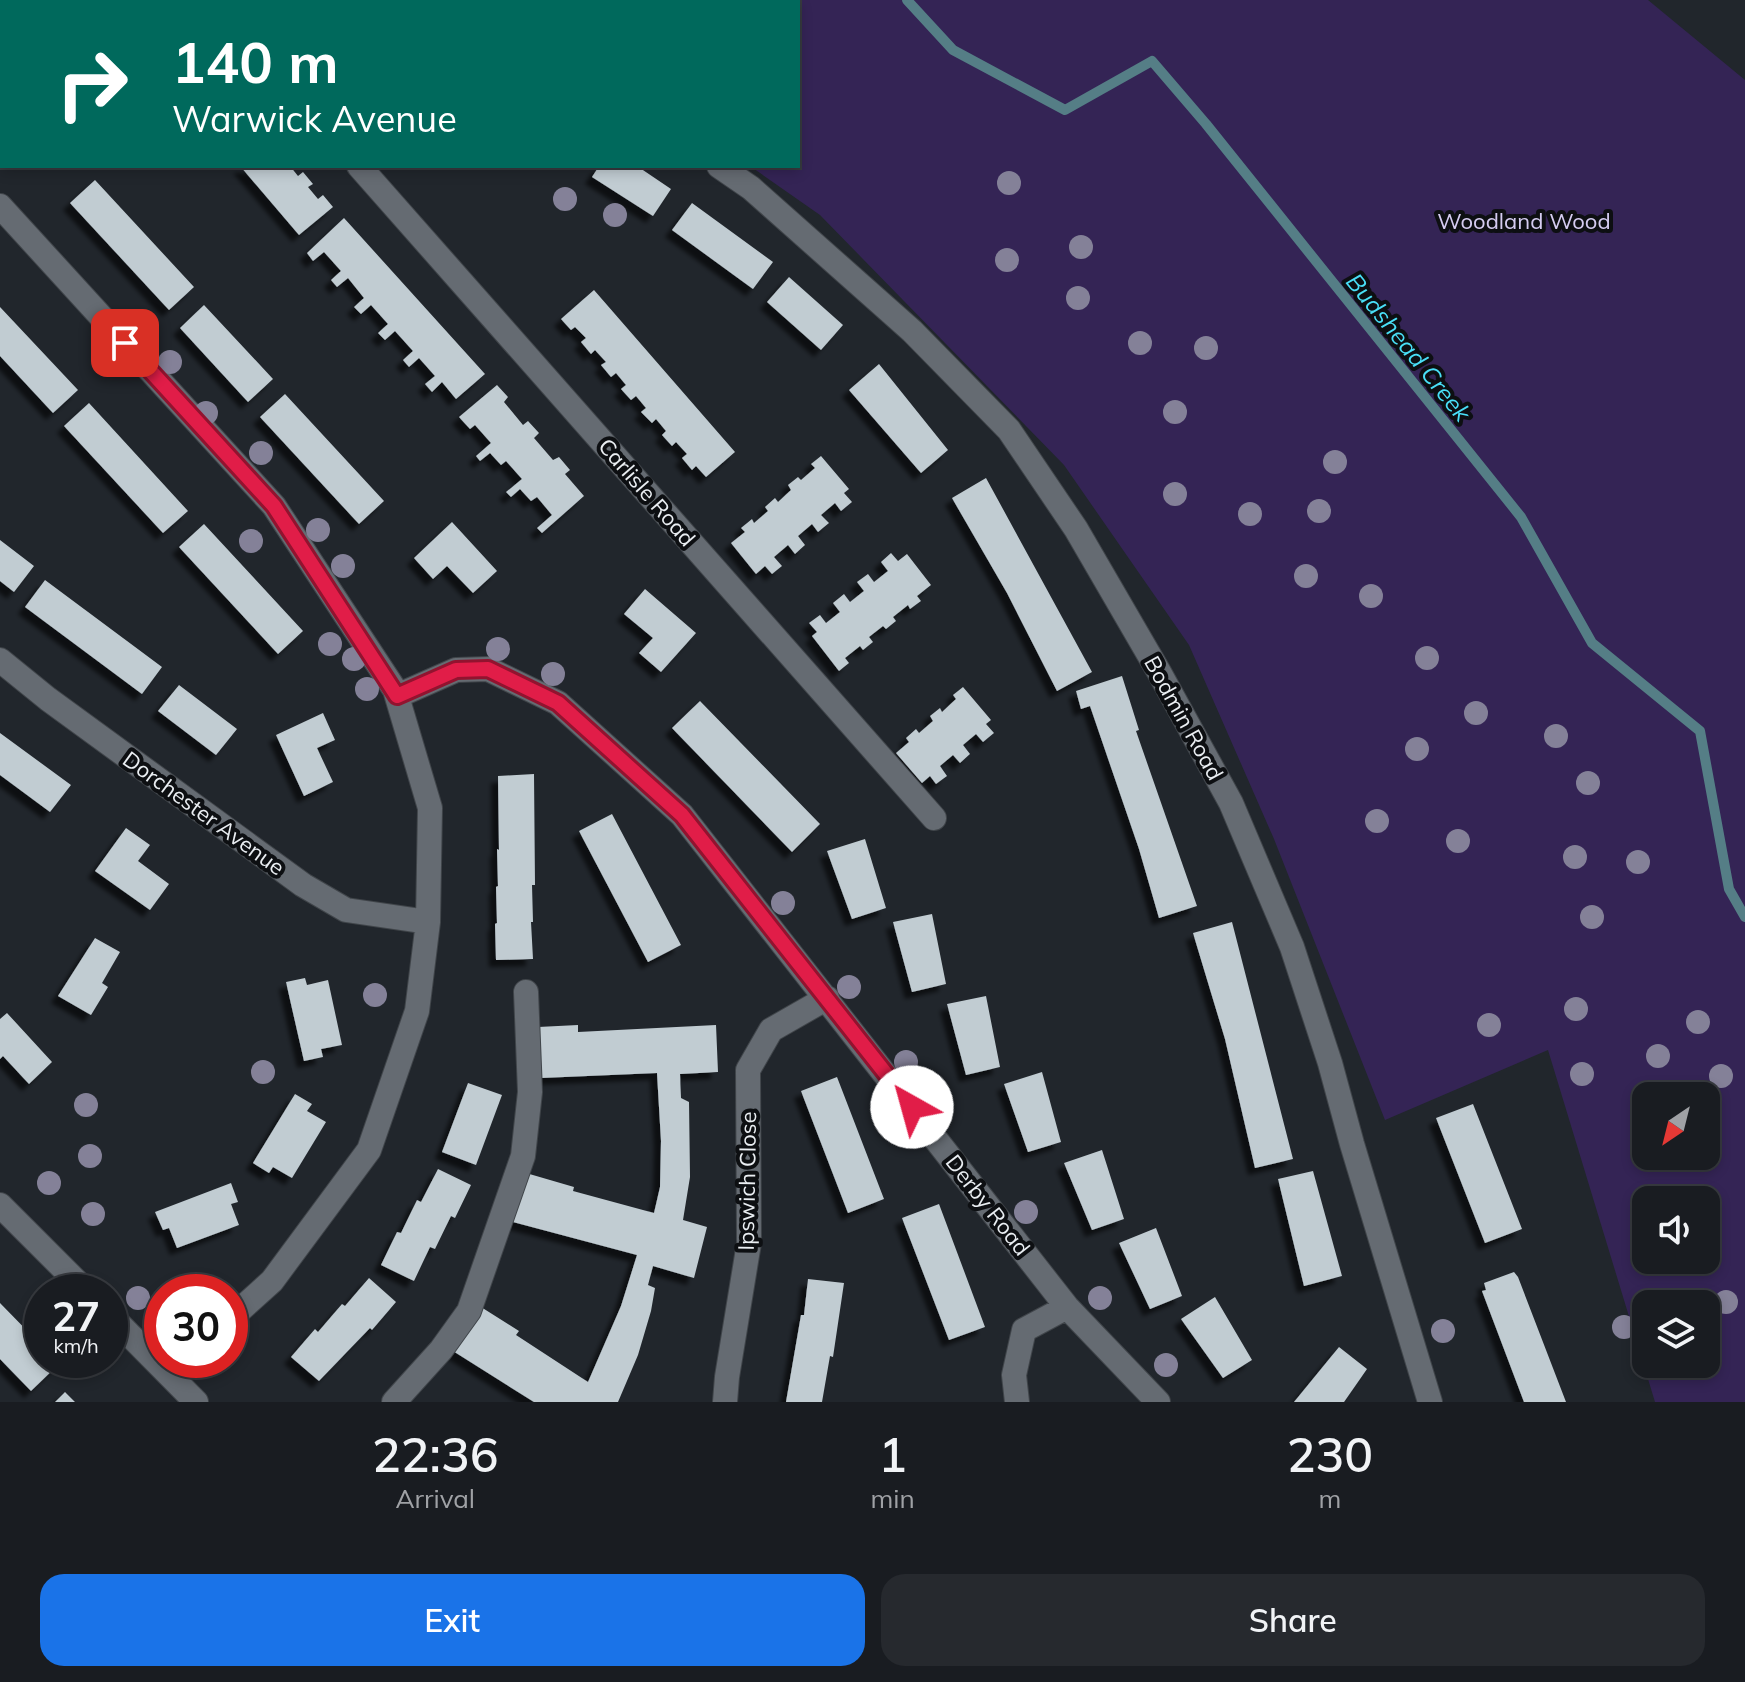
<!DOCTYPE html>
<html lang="en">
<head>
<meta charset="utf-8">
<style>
	:root { --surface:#191c21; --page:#26292e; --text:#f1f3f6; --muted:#9fa1a5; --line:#373a3f; --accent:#1a73e8 }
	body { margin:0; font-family:Mulish,sans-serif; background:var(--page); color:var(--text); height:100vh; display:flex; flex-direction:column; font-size:30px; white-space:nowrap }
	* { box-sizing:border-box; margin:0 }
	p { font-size:26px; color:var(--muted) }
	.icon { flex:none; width:44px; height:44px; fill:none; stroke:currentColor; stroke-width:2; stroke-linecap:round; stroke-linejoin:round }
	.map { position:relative; height:1402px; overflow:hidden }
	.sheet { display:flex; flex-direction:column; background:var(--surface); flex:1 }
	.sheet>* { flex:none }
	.top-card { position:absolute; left:0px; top:0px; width:800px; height:168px; box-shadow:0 4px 12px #0003,0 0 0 2px var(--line); background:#00695c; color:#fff; overflow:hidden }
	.needle { width:52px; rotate:215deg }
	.tools { position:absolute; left:1632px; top:1082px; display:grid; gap:16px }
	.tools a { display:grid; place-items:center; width:88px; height:88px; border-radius:16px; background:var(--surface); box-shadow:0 4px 12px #0003,0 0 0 2px var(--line); font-size:40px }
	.speed { position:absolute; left:24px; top:1274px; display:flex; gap:16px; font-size:40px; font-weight:700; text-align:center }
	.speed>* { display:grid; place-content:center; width:104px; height:104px; border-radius:50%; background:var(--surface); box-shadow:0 4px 12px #0003,0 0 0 2px var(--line); line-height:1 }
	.speed small { font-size:20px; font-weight:400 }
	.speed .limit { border:12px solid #d22; background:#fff; color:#111 }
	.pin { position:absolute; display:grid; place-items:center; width:68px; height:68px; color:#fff; margin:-34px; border-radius:16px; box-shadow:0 4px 12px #0006 }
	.me { position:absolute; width:88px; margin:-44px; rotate:322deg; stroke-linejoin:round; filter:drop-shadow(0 0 6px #0008) }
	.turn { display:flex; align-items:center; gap:28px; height:168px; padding:0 40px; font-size:36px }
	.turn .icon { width:104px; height:104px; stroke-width:2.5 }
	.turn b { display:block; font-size:56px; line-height:68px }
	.eta { display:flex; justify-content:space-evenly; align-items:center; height:136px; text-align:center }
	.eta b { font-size:48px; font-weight:600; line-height:56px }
	.primary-button { display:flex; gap:16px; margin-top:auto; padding:16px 40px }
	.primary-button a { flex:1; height:92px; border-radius:24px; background:var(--accent); color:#fff; font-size:32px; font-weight:600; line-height:92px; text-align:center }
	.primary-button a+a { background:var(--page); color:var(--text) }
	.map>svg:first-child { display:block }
	.green { fill:#342455; fill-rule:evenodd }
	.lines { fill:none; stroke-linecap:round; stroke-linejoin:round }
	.stream { stroke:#557e86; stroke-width:10 }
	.building { fill:#c1ccd2; filter:url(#shadow) }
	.minor-casing { stroke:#40454a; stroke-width:26 }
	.minor { stroke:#656b72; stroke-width:24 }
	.tree { fill:#848198 }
	.route-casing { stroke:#92132f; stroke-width:20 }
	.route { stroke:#e11d48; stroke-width:14 }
	.labels { text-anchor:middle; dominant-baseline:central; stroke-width:8; stroke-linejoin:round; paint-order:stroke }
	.park-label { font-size:22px; fill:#d5ccf1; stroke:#0d0f12 }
	.street-label { font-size:22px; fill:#eaeef2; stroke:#0d0f12 }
	.water-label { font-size:24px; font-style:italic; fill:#49dff7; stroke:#0d0f12 }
</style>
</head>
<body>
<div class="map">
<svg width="1745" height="1402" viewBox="0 0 1745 1402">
	<defs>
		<filter id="shadow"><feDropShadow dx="-7" dy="7" stdDeviation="2" flood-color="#0009"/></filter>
	</defs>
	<rect width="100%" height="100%" fill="#21262c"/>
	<path class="green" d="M731,0H1648L1745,80V1402H1655L1548,1050L1385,1120L1274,839L1189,645L1064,465L820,215L750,166H798V2H730ZM1646,1096H1706V1156H1646ZM1646,1200H1706V1260H1646ZM1646,1304H1706V1364H1646Z"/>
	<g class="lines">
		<path class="stream" d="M907,0L953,50L1065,110L1152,61L1206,124L1521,517L1592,643L1700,731L1729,889L1745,917"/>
	</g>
	<path class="building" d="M240,166H290L298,176L303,172L313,184L308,187L318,199L323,195L333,207L299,235Z
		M599,166H637L671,189L653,216L592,177Z
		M95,180L194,287L169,310L70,203Z
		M692,203L773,262L753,289L672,230Z
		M344,218L485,374L456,399L442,382L432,392L425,384L435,376L419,358L409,367L403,360L413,351L395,331L385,340L378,333L388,324L371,305L361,314L354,307L364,298L348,278L337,287L331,280L341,271L324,252L313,261L307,253Z
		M789,277L843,325L821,350L767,302Z
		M594,290L735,452L706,477L696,466L692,470L682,458L687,454L676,442L672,446L662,435L666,431L656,419L652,423L641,412L646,408L636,396L631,400L621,389L626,385L616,373L611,377L601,365L606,362L595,350L591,354L581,342L586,338L575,327L571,330L561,319Z
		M204,305L273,379L248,402L180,328Z
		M0,307L78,390L53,413L0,356Z
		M879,364L948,450L921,473L849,390Z
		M497,385L508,397L504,402L523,425L528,421L539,433L534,438L553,460L559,457L570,470L565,474L584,496L542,533L537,528L552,515L537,497L531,501L520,489L511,497L506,492L522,479L506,461L501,465L490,453L480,461L476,456L491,443L475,425L470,429L459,417Z
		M285,394L384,501L359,524L260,417Z
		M89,403L188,511L163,533L64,426Z
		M821,456L849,489L844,493L852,502L841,511L835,503L821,515L829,523L818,532L812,524L798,536L805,545L795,554L788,545L774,557L782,566L772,574L765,566L756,574L731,543L745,532L741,528L752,519L754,523L768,511L765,507L775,498L778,502L791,490L788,485L798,477L801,480L815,468L811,464Z
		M986,478L1092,672L1057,691L1007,593L952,498Z
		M452,522L497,571L473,593L447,566L433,579L414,558Z
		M204,524L303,631L278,654L179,547Z
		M0,540L34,566L14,592L0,581Z
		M891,553L898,561L907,554L931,585L917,596L921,601L910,609L908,605L893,617L896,621L886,629L883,626L869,637L873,642L863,650L860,646L845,658L849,663L839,671L812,636L817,632L809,623L820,615L826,623L840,612L833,603L844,594L850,602L864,591L857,582L868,574L874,582L888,571L881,562Z
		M45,580L162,667L142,694L25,607Z
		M645,589L696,633L661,672L639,653L653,638L624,614Z
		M1122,676L1139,730L1136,731L1197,906L1159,918L1139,849L1090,706L1081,709L1076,691Z
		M179,685L237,729L216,755L158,711Z
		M963,687L991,720L986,724L994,733L983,742L976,734L963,745L970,754L960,763L953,755L940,766L947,776L936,784L930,776L922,783L896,753L909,742L906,738L916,729L919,733L933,721L930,716L940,708L942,712L956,699L953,695Z
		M700,701L820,824L792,852L672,728Z
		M323,713L335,740L317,748L333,782L304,796L276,735Z
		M0,733L71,785L50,812L0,775Z
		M534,774L535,885H532L533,922H531L533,959L496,960L495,924L497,923L496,887L498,886L497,849L499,850L498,776Z
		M612,814L681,945L648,962L579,831Z
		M126,828L150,845L138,861L169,884L150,910L95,871Z
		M865,839L886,908L852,919L827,851Z
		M932,914L946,984L912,992L893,922Z
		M1232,922L1293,1159L1255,1168L1225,1039L1193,933Z
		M95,938L120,952L102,983L108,987L91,1015L58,996Z
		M305,978L307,985L328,980L342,1045L321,1049L323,1057L304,1061L286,982Z
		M986,996L1000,1067L966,1075L947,1004Z
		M7,1013L52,1062L29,1084L3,1056L0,1059V1019Z
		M578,1025V1032L716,1025L718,1072L680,1074L681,1098L689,1102L690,1177L683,1220L707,1227L694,1278L653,1266L648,1285L655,1288L651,1311L638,1355L618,1402H534L453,1351L481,1307L519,1331L516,1335L588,1382L621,1306L637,1255L513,1222L526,1173L574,1187L573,1191L654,1213L660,1187L661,1141L657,1073L541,1078L538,1027Z
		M1042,1072L1061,1142L1028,1152L1004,1084Z
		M837,1077L884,1199L848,1213L801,1091Z
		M468,1083L502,1095L476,1165L442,1152Z
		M295,1094L312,1104L307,1111L326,1122L292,1178L273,1167L269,1173L253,1163Z
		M1473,1104L1522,1229L1485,1243L1436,1118Z
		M1102,1150L1124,1219L1092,1230L1064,1163Z
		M438,1169L471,1185L455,1218L451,1216L435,1249L430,1247L414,1281L381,1265L397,1232L401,1233L417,1200L421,1202Z
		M1313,1171L1342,1276L1304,1286L1278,1179Z
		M231,1183L238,1202L231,1204L239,1225L177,1248L169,1228L163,1230L155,1212Z
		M939,1204L985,1327L949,1340L902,1218Z
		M1156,1228L1182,1296L1150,1309L1119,1243Z
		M1514,1272L1518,1277L1566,1402H1524L1482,1291L1486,1290L1484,1283Z
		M369,1278L396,1302L372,1330L370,1328L319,1381L291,1357L315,1329L318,1332L342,1304L345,1306Z
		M808,1279L844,1283L833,1357L830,1356L822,1402H786L801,1315H804Z
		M1215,1297L1252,1360L1223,1378L1181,1319Z
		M0,1303L42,1346V1360H55L59,1364L31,1391L0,1359Z
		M1339,1347L1367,1369L1344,1402H1294Z
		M65,1392L75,1402H55Z"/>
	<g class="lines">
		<defs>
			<path id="minor" d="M227,0V2
				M491,0L494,2
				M359,166L934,818
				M719,166L751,188L912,331L1009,430L1076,529L1159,672L1231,803L1292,947L1330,1063L1352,1144L1430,1402
				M0,206L274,506L395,690L430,808L428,922L417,1011L369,1150L272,1281L230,1319
				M0,660L48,699L303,885L346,910L428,922
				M397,696L456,670L488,669L558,703L682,815L1067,1307L1158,1402
				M0,1205L87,1292
				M110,1315L196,1402
				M394,1402L441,1350L469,1311L523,1156L530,1092L526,992
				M725,1402L727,1377L749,1243L748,1070L771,1030L827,998
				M1017,1402L1014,1375L1024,1330L1067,1307"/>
		</defs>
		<use href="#minor" class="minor-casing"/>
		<use href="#minor" class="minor"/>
	</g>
	<g class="tree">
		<circle cx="1009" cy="183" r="12"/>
		<circle cx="565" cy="199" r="12"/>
		<circle cx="615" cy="215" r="12"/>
		<circle cx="1081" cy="247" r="12"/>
		<circle cx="1007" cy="260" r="12"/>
		<circle cx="1078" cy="298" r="12"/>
		<circle cx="130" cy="324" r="12"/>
		<circle cx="1140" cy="343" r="12"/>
		<circle cx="1206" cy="348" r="12"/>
		<circle cx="170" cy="362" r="12"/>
		<circle cx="1175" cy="412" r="12"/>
		<circle cx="206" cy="413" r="12"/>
		<circle cx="261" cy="453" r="12"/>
		<circle cx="1335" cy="462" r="12"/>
		<circle cx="1175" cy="494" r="12"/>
		<circle cx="1319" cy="511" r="12"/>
		<circle cx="1250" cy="514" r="12"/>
		<circle cx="318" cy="530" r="12"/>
		<circle cx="251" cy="541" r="12"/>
		<circle cx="343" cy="566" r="12"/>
		<circle cx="1306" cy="576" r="12"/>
		<circle cx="1371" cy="596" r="12"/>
		<circle cx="330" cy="644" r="12"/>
		<circle cx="498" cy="649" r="12"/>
		<circle cx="1427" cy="658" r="12"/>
		<circle cx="354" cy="659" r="12"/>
		<circle cx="553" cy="674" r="12"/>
		<circle cx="367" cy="689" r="12"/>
		<circle cx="1476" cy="713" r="12"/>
		<circle cx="1556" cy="736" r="12"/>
		<circle cx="1417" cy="749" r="12"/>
		<circle cx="1588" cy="783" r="12"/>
		<circle cx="1377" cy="821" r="12"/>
		<circle cx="1458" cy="841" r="12"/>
		<circle cx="1575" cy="857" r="12"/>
		<circle cx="1638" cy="862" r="12"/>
		<circle cx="783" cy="903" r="12"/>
		<circle cx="1592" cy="917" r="12"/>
		<circle cx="849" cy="987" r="12"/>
		<circle cx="375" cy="995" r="12"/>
		<circle cx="1576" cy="1009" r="12"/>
		<circle cx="1698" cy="1022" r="12"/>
		<circle cx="1489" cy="1025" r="12"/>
		<circle cx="1658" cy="1056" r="12"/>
		<circle cx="906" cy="1062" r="12"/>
		<circle cx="263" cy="1072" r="12"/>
		<circle cx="1582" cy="1074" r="12"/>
		<circle cx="1721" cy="1076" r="12"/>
		<circle cx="86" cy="1105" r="12"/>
		<circle cx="90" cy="1156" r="12"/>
		<circle cx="49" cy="1183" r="12"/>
		<circle cx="1026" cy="1212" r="12"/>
		<circle cx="93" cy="1214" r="12"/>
		<circle cx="138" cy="1298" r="12"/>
		<circle cx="1100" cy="1298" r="12"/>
		<circle cx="1726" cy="1302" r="12"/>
		<circle cx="1624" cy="1327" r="12"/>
		<circle cx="1443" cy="1331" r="12"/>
		<circle cx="1166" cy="1365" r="12"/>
	</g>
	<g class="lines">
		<defs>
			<path id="route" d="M125,343L274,506L397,696L456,670L488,669L558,703L682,815L912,1107"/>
		</defs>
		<use href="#route" class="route-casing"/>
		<use href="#route" class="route"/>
	</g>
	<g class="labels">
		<g class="park-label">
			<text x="1524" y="221">Woodland Wood</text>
		</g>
		<g class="street-label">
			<text transform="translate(647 492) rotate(49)">Carlisle Road</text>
			<text transform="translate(1184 718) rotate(61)">Bodmin Road</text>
			<text transform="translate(204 813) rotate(36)">Dorchester Avenue</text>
			<text transform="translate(747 1181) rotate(-89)">Ipswich Close</text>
			<text transform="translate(988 1205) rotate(52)">Derby Road</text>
		</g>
		<g class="water-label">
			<text transform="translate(1409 347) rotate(51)">Budshead Creek</text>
		</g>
	</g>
</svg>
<div class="tools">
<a><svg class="needle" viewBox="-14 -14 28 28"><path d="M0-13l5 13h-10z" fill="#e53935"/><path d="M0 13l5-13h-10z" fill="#9fa1a5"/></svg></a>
<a><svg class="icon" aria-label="sound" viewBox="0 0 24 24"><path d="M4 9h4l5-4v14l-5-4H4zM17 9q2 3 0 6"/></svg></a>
<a><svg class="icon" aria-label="layers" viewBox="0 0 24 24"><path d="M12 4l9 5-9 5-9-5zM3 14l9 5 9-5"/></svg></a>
</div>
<div class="speed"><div>27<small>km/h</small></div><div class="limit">30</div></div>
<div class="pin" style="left:125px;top:343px;background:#d93025"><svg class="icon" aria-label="arrive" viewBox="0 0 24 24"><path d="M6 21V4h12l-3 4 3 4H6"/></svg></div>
<svg class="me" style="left:912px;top:1107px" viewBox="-20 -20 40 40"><circle r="19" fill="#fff"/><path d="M0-13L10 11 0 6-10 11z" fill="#e11d48"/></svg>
<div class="top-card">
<div class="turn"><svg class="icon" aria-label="right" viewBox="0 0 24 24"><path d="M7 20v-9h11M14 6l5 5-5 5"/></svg><div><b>140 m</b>Warwick Avenue</div></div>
</div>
</div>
<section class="sheet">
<div class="eta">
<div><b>22:36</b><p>Arrival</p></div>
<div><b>1</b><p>min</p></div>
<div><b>230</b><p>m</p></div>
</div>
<div class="primary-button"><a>Exit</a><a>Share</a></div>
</section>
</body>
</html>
